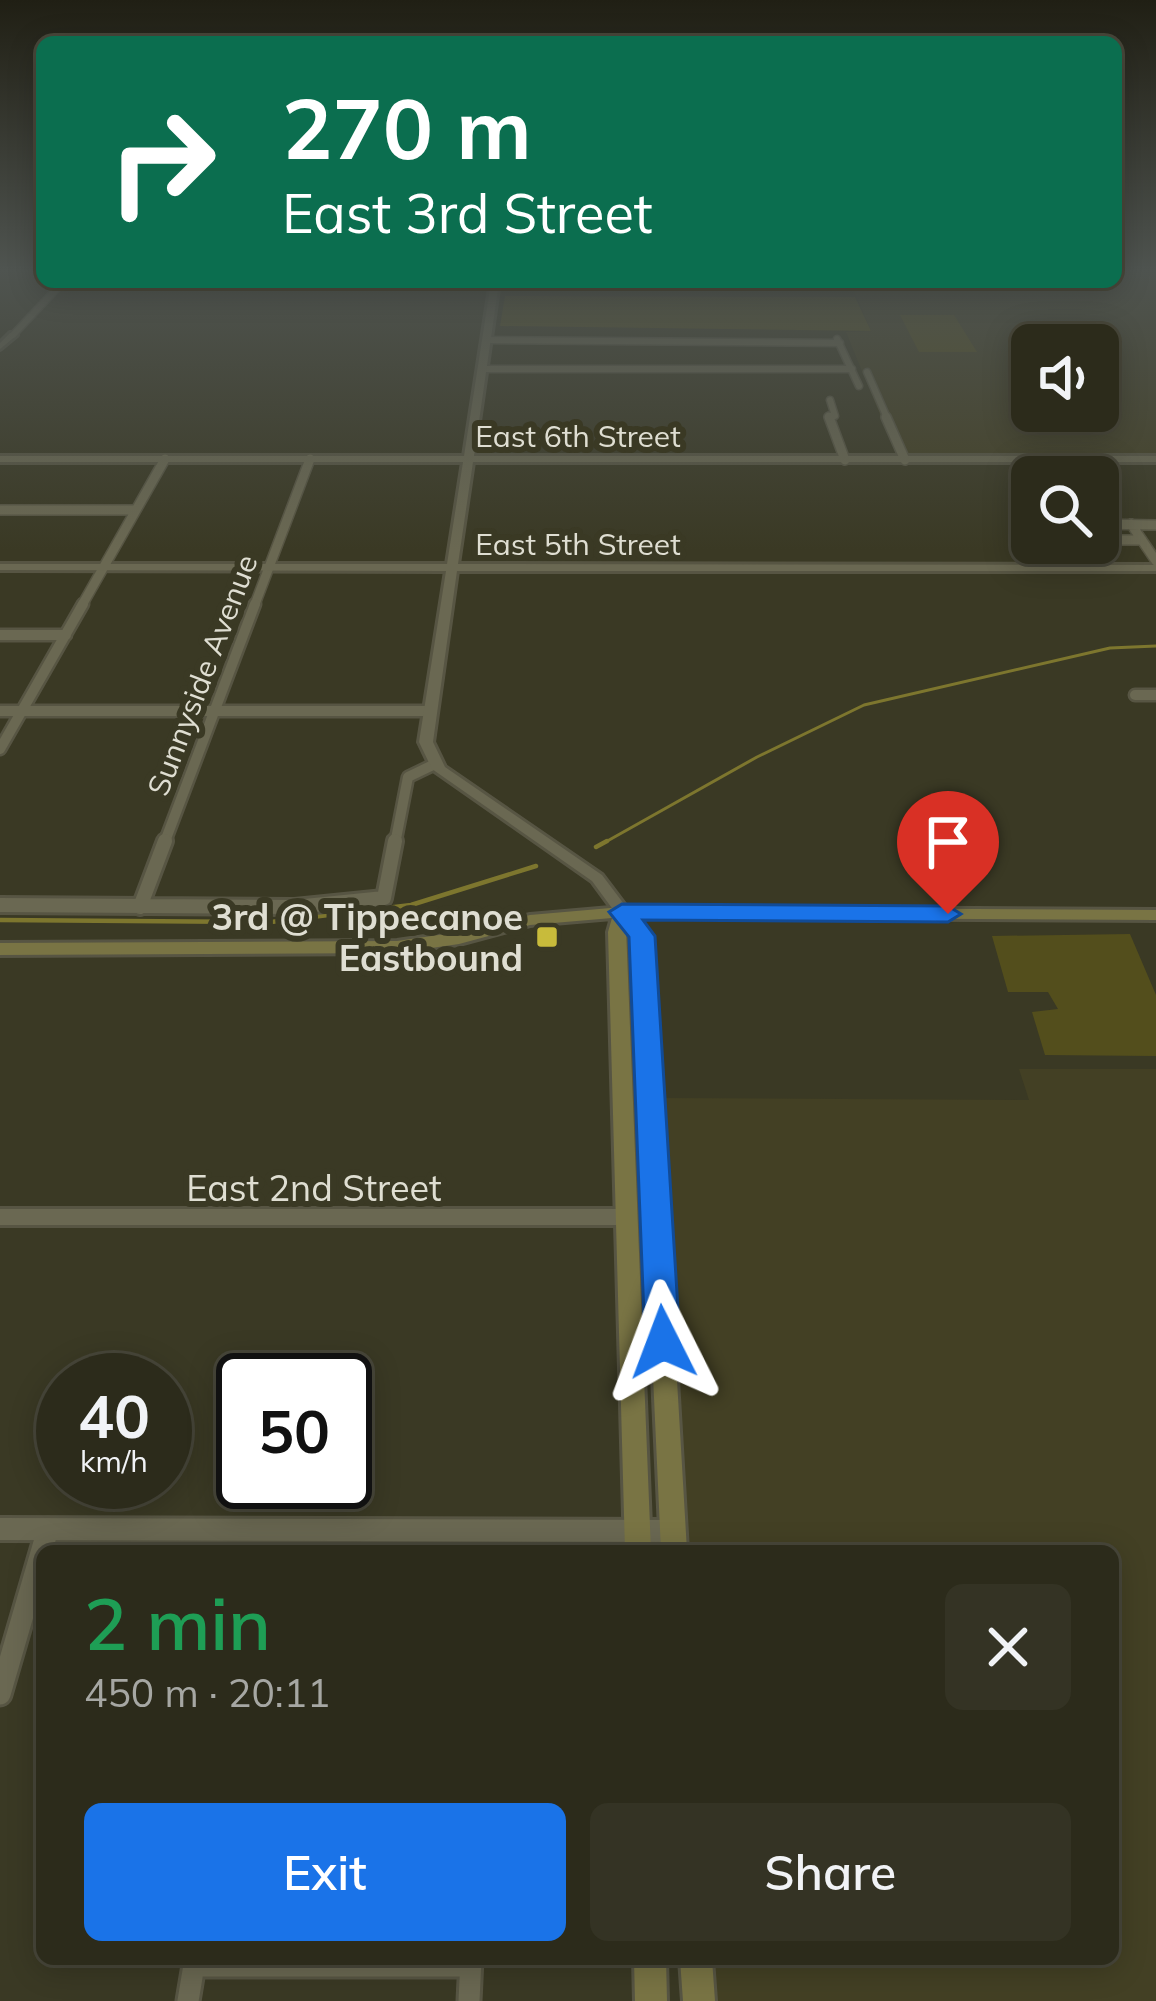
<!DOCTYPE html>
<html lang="en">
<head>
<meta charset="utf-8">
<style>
	:root { --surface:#2c2b1b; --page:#343324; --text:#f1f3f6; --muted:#a6a7a3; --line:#48473a; --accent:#1a73e8 }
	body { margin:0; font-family:Mulish,sans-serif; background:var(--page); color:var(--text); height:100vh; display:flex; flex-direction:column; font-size:45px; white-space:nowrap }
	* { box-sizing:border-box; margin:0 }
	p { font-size:39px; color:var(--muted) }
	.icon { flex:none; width:66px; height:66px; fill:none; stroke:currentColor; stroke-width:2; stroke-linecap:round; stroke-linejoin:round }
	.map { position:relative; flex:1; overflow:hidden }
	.panel { position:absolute; left:36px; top:1545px; width:1083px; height:420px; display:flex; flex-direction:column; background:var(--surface); border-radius:18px; box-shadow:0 6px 30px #0003,0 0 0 3px var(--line) }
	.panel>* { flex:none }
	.guide { position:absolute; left:36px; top:36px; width:1086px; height:252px; border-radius:18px; box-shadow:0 6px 30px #0003,0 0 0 3px var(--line); background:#0b6e4f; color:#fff; overflow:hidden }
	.fabs { position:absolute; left:1011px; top:324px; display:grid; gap:24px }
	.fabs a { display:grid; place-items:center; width:108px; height:108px; border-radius:18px; background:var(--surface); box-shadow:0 6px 30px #0003,0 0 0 3px var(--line); font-size:60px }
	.speed { position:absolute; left:36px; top:1353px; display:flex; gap:24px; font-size:60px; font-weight:700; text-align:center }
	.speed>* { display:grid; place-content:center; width:156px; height:156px; border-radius:50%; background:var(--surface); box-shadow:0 6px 30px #0003,0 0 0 3px var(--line); line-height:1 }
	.speed small { font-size:30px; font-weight:400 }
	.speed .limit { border:6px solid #111; border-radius:18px; background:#fff; color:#111 }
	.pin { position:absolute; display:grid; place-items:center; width:102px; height:102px; color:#fff; margin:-123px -51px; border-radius:50% 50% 50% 0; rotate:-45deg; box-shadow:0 0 12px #0007 }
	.pin .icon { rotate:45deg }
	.me { position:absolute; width:132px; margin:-66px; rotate:357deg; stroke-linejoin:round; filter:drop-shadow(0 0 9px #0008) }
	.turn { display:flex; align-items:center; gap:42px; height:252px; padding:0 48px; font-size:54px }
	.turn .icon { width:156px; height:156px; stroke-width:2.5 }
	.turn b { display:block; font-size:84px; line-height:102px }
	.round { display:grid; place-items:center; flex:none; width:126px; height:126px; border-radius:18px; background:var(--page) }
	.summary { display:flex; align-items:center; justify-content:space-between; height:204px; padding:0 48px }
	h1 { font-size:72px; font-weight:600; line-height:90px; color:#1e9e55 }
	.button { display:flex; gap:24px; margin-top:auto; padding:24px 48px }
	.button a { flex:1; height:138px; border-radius:18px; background:var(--accent); color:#fff; font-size:48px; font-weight:600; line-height:138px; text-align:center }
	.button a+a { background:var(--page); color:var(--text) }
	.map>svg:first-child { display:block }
	.built { fill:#434024; fill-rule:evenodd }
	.green { fill:#534e1c }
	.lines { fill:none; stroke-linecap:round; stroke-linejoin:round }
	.stream-far1 { stroke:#7d762e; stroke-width:3 }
	.stream { stroke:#7d762e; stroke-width:4.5 }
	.minor-far5-casing { stroke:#575543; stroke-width:9 }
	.minor-far4-casing { stroke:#575543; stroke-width:12 }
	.minor-far3-casing { stroke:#575543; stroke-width:15 }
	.minor-far2-casing { stroke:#575543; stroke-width:20 }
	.minor-far1-casing { stroke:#575543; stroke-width:22 }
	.minor-casing { stroke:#575543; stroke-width:27 }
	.tertiary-casing { stroke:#575543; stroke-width:6 }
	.secondary-casing { stroke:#575543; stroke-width:6 }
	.minor-far5 { stroke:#6a6852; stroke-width:6 }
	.minor-far4 { stroke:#6a6852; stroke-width:9 }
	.minor-far3 { stroke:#6a6852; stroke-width:10 }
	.minor-far2 { stroke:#6a6852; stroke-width:14 }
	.minor-far1 { stroke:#6a6852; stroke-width:16 }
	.minor { stroke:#6a6852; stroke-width:21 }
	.tertiary { fill:#6a6852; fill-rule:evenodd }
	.secondary { fill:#797444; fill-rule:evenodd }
	.route { fill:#1a73e8; stroke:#114b97; stroke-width:3 }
	.poi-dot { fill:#c8bb3b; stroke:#3a3924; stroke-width:4.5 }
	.labels { text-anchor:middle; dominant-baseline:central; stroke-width:12; stroke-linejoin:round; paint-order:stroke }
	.far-street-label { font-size:30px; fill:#dfded2; stroke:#3a3924 }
	.poi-label { font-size:36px; font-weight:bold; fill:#dfded2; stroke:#3a3924; text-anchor:end }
	.street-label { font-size:36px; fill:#dfded2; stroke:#3a3924 }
</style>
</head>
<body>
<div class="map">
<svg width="1156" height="2001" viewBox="0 0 1156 2001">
	<rect width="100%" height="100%" fill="#3a3924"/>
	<path class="built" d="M1116,270L1156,273V455L896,454L846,332L871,331L850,282H1116ZM1032,345H1098V411H1032Z
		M1019,1069H1156V2001H715L713,1959H1113V1551H686L657,1098L1029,1100Z"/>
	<path class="green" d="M505,296L855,297L871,331L500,326Z
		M900,315H954L977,352H919Z
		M1130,934L1156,995V1056L1045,1055L1032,1012L1058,1009L1048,992H1008L992,936Z"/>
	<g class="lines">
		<path class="stream-far1" d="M602,844L757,757L864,705L1110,648L1156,646"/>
		<path class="stream" d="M596,847L607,841
			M0,920L271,922L411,905L536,866"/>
		<defs>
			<path id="minor-far5" d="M495,283H845
				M13,335L63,282
				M837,339L859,386
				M486,340L840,343
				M481,369H852
				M867,372L888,420
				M830,400L835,416H829L830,420"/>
			<path id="minor-far4" d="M829,417L845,460
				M886,417L905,460
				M0,510H136
				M1098,524L1156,525
				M1131,524L1156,561
				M1098,540H1142
				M81,607L165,459
				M254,607L310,459"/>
			<path id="minor-far3" d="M0,635H66
				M1135,695H1156
				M0,711H428
				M0,749L83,604
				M164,844L255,604
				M395,844L408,777L435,764"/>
			<path id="minor-far2" d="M0,905L295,907L384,898L395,841
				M140,907L165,841"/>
			<path id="minor-far1" d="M0,1217H628"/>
			<path id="minor" d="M0,1694L48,1529
				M194,1966H470
				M188,2001L195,1959
				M469,2001L471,1959"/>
			<path id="tertiary" d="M491,282H499L474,456H1156V462H473L458,564L1156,565V571H457L433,742L445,767L602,875L630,912L622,917L617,915L592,881L432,769L419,742L446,571L0,570V564H447L463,462H0V456H464Z
				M10,333L17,335L0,349V343Z
				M0,1518L673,1520L681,1523L685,1531L681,1539L673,1542L0,1540Z"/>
			<path id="secondary" d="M622,907L1156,910V920L636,917L651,936L687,1551H661L633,937L626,928L651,1551H625L608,932L612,918L530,925L459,944L397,953L0,955V943L397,941L459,932L530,915Z
				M634,1959H666L667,2001H635Z
				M680,1959H712L715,2001H683Z"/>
		</defs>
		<use href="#minor-far5" class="minor-far5-casing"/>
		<use href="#minor-far4" class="minor-far4-casing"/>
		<use href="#minor-far3" class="minor-far3-casing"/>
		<use href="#minor-far2" class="minor-far2-casing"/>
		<use href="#minor-far1" class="minor-far1-casing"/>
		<use href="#minor" class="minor-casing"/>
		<use href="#tertiary" class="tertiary-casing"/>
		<use href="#secondary" class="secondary-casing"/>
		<use href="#minor-far5" class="minor-far5"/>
		<use href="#minor-far4" class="minor-far4"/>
		<use href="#minor-far3" class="minor-far3"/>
		<use href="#minor-far2" class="minor-far2"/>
		<use href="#minor-far1" class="minor-far1"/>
		<use href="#minor" class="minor"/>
		<use href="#tertiary" class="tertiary"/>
		<use href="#secondary" class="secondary"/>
	</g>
	<linearGradient id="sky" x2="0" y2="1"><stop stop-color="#201f14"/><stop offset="0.49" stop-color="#4f5450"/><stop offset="1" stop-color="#4f5450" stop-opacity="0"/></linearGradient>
	<rect width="1156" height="550" fill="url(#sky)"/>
	<path class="route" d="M622,904L948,906L961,914L948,922L643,920L655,936L680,1342L675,1353L663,1357L650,1353L645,1342L629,937L609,912Z"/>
	<rect class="poi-dot" x="535" y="925" width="24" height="24" rx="6"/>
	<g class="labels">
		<g class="far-street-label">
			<text x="578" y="436">East 6th Street</text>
			<text x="578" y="544">East 5th Street</text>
			<text transform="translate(202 675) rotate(-69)">Sunnyside Avenue</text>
		</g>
		<g class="poi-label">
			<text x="523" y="916">3rd @ Tippecanoe<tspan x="523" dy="41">Eastbound</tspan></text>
		</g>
		<g class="street-label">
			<text x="314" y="1187">East 2nd Street</text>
		</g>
	</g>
</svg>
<div class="fabs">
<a><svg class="icon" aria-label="sound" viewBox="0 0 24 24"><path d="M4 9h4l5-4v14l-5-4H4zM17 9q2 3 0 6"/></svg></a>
<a><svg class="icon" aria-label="search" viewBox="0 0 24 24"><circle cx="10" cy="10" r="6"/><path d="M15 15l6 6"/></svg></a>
</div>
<div class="speed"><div>40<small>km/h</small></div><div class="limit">50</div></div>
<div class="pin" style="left:948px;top:914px;background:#d93025"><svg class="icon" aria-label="arrive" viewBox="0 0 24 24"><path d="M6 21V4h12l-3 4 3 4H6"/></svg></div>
<svg class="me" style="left:663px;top:1342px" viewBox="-20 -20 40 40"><path d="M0-17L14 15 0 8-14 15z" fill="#1a73e8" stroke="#fff" stroke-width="4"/></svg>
<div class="guide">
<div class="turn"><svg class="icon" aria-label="right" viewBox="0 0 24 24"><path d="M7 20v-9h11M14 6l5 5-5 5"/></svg><div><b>270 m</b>East 3rd Street</div></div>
</div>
<section class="panel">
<div class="summary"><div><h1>2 min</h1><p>450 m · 20:11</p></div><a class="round"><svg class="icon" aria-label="close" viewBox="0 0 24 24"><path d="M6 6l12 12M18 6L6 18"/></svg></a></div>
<div class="button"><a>Exit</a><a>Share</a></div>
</section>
</div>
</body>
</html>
